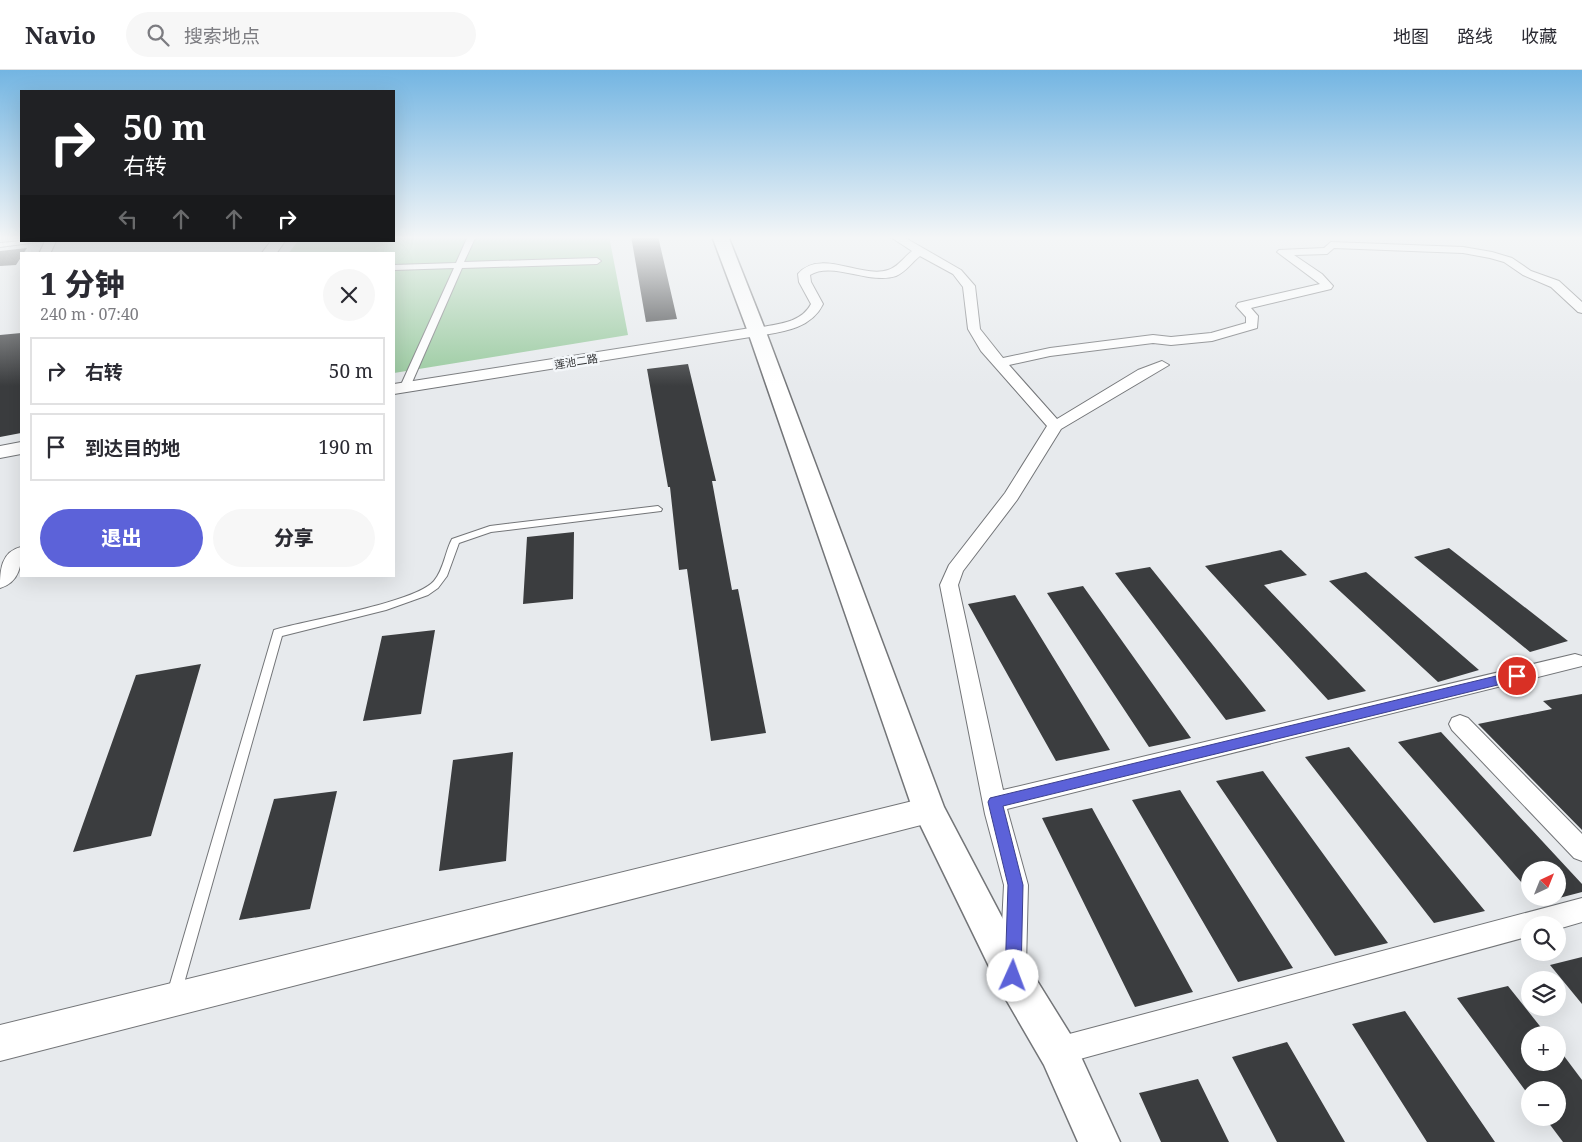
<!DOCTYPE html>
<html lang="zh">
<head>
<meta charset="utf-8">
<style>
	:root { --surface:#fff; --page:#f7f7f7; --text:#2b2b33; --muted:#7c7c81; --line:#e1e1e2; --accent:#5c62d9 }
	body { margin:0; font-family:"Noto Serif","Noto Sans SC",serif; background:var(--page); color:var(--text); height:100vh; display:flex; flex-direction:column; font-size:19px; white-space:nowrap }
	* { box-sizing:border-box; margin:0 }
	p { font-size:16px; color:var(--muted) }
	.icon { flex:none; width:28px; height:28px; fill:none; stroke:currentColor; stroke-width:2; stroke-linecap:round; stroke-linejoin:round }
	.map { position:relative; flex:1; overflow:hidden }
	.side { position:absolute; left:20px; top:182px; width:375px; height:325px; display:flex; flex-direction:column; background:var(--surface); border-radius:0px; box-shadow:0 5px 20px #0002 }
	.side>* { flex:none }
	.top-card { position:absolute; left:20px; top:20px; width:375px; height:152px; border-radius:0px; box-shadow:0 5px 20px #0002; background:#202124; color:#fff; overflow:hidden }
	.needle { width:32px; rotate:43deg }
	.tools { position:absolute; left:1521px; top:791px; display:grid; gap:10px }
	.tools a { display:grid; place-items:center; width:45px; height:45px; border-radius:50%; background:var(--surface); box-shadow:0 5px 20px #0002; font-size:25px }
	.pin { position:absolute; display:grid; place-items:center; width:42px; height:42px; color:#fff; margin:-21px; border:2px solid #fff; border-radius:50%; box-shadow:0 1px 5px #0007 }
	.me { position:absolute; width:55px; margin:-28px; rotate:2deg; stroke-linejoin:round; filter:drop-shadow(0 0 4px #0008) }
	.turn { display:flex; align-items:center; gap:18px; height:105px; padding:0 20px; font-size:22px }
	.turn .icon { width:65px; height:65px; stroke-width:2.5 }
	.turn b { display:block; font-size:35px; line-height:42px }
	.lanes { display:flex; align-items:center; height:48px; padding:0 20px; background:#0003; justify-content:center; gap:25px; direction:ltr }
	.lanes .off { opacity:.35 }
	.round { display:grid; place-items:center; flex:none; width:52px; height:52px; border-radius:26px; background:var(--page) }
	.headline { display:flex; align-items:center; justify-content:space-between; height:85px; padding:0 20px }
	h1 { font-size:30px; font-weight:800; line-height:38px }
	.cta { display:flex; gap:10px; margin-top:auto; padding:10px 20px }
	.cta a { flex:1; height:58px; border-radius:30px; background:var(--accent); color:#fff; font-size:20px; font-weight:800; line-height:58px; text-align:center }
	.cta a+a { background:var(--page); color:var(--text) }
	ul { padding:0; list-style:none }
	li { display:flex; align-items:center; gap:15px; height:68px; margin:0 10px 8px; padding:0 10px; border:2px solid var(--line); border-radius:0px }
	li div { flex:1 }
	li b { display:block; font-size:19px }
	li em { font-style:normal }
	header { display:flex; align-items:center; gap:30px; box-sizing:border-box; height:70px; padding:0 25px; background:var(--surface); border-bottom:1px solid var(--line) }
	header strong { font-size:24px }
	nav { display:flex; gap:28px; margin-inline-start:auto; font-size:18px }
	.search { width:350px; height:45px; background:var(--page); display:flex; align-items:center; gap:12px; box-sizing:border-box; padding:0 18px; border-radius:28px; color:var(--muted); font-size:19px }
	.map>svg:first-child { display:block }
	.green { fill:#97c99d }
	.building { fill:#3b3d3f }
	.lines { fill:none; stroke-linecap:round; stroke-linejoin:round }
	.service-casing { stroke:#737578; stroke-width:2 }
	.pedestrian-casing { stroke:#737578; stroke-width:2 }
	.minor-casing { stroke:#737578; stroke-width:2 }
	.tertiary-casing { stroke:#737578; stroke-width:2 }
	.secondary-casing { stroke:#737578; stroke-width:3 }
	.service { fill:#fff; fill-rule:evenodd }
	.pedestrian { fill:#fff; fill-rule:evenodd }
	.minor { fill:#fff; fill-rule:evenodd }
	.tertiary { fill:#fff; fill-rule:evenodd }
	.secondary { fill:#fff; fill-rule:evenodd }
	.route { fill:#5c62d9; stroke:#3c408d }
	.labels { text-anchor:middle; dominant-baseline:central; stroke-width:5; stroke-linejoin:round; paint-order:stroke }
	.far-street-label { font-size:11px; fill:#333436; stroke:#f4f7fa }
</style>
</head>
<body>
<header>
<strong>Navio</strong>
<div class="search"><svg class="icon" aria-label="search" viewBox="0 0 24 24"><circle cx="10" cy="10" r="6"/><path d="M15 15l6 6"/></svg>搜索地点</div>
<nav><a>地图</a><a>路线</a><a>收藏</a></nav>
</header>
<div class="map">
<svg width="1582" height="1072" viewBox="0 0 1582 1072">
	<rect width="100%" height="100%" fill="#e7eaed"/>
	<path class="green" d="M394,166H609L628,265L394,303V184H288L298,171H394Z"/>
	<path class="building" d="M631,166H658L677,249L646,252Z
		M27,178L16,195L0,196V181Z
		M21,263V363L0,367V265Z
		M688,294L716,411H712L732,520L738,519L766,663L711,671L687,499L679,500L670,417H668L647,299Z
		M574,462L573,529L523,534L527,467Z
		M1449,478L1568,571L1530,582L1414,487Z
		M1281,480L1307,505L1264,515L1366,621L1328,630L1205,496Z
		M1150,497L1266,641L1226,650L1115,503Z
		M1366,502L1479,600L1438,612L1329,511Z
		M1083,516L1191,668L1149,677L1047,523Z
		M1015,525L1110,680L1056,691L968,534Z
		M435,560L421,644L363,651L382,566Z
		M201,594L151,766L73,782L136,605Z
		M1582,624V760L1478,654L1552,639L1543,631Z
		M1441,662L1582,814V822L1540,833L1535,828H1558V800H1530V822L1398,672Z
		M1349,677L1485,841L1434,853L1305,687Z
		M513,682L506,791L439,801L453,690Z
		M1263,701L1388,873L1335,886L1216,711Z
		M1180,720L1293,898L1238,912L1132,730Z
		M337,721L310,839L239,850L274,729Z
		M1092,738L1193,922L1135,937L1042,748Z
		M1582,887V934L1550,895Z
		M1508,916L1547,965H1530V992H1558V978L1582,1010V1072H1563L1545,1048H1558V1020H1530V1027L1457,928Z
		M1405,941L1495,1072H1427L1352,954Z
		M1287,972L1345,1072H1277L1232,987Z
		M1198,1009L1229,1072H1161L1139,1023Z"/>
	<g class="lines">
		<defs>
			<path id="service" d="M21,171H45L0,177V173Z
				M658,436L662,439L661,441L491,462L459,473L447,506L438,518L428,525L386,540L282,566L181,924L179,929L174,931L169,929L167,924L274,560C307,550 415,533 434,511C444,499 445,482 452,469L490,456Z"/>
			<path id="pedestrian" d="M468,166H476L464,192L597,188L601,191L597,194L462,198L410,317L409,319H401L400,317L454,198L394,200V195L456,193Z"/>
			<path id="minor" d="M889,166H902L961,200L975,216L980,259L1003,288L1050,278L1153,265L1171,267L1211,263L1246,253V247L1236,236L1238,233L1320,214L1277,182L1279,180L1324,178L1331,172L1463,177L1492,182L1512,188L1531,201L1559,211L1582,232V243L1578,242L1551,217L1523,205L1504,192L1490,188L1463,183L1334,178L1327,184L1294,185L1322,204L1333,216L1331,219L1251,238L1258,246L1257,258L1212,271L1171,275L1153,273L1050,286L1009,295L1057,349L1138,300L1162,291L1169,295L1061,359L1017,430L963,501L958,515L1003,720L1575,584L1582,586V596L1007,739L1028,815L1026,895L1022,904L1013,908L1004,904L1000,895L1004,815L985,744L940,515L949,495L1005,423L1047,356L981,281L968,259L963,217L953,204L920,186C912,192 906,202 896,206C870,215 832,191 810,205L811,212L823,234C811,259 782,262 757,266L751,262L752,259C773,254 800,255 811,234L799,212L798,204C820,178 862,209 888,200C898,197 904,187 912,181Z
				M45,171H56L50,184H39Z
				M1460,645L1468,648L1582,764V791L1574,788L1452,660L1449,654L1452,648Z
				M1582,828V852L1558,859V855H1530V866L1058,995L1048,991L1044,981L1048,971L1058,967Z"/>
			<path id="tertiary" d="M271,171H285L276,184H261Z
				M757,257L765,262L763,265L394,324V314Z
				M21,372V384L0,388V376Z
				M21,477C22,494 20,512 0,518C0,500 1,482 21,477Z
				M929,727L939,731L944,740L939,749L929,753L0,991V955Z"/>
			<path id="secondary" d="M712,166H728L766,262L944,737L1026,893L1072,967L1120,1072H1078L1044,995L1000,919L913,740L748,262Z"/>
		</defs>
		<use href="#service" class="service-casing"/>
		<use href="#pedestrian" class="pedestrian-casing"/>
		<use href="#minor" class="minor-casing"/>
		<use href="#tertiary" class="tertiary-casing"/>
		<use href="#secondary" class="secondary-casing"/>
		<use href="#service" class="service"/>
		<use href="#pedestrian" class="pedestrian"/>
		<use href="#minor" class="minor"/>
		<use href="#tertiary" class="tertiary"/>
		<use href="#secondary" class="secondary"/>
	</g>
	<linearGradient id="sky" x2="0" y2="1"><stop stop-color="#73b5e2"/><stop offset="0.53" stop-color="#f4f6f7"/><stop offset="1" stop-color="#f4f6f7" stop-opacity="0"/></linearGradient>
	<rect width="1582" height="316" fill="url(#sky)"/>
	<path class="route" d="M1517,601L1523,606L1522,609L1003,736L1023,815L1021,906L1019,912L1013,914L1007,912L1005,906L1008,815L988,732L990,728Z"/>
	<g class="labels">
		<g class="far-street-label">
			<text transform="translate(576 291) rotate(-9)">莲池二路</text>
		</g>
	</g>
</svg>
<div class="tools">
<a><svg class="needle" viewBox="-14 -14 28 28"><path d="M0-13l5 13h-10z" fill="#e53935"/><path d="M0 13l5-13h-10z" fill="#7c7c81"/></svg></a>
<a><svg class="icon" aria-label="search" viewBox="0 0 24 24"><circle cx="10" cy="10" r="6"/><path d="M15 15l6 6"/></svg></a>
<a><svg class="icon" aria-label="layers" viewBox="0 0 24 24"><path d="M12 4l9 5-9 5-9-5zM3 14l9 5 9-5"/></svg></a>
<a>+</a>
<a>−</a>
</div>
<div class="pin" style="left:1517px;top:606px;background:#d93025"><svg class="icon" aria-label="arrive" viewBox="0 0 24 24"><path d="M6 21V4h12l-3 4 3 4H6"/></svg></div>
<svg class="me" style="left:1013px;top:906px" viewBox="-20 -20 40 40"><circle r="19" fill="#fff"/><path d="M0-13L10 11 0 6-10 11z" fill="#5c62d9"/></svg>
<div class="top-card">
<div class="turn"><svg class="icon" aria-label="right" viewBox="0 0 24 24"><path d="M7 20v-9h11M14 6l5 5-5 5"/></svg><div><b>50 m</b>右转</div></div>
<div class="lanes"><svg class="icon off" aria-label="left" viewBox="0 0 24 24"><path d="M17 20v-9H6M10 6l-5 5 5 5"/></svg><svg class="icon off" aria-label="ahead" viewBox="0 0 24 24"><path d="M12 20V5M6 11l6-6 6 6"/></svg><svg class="icon off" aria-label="ahead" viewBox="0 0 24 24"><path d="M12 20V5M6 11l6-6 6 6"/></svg><svg class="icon" aria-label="right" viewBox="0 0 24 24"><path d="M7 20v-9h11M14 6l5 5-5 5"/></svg></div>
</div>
<section class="side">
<div class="headline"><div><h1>1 分钟</h1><p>240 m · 07:40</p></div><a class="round"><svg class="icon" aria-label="close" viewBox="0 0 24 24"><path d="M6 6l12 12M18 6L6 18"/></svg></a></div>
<ul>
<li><svg class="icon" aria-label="right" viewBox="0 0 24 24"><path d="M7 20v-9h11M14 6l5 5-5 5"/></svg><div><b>右转</b></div><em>50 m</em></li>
<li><svg class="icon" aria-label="arrive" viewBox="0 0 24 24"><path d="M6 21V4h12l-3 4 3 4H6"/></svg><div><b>到达目的地</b></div><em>190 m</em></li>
</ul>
<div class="cta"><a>退出</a><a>分享</a></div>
</section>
</div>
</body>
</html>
